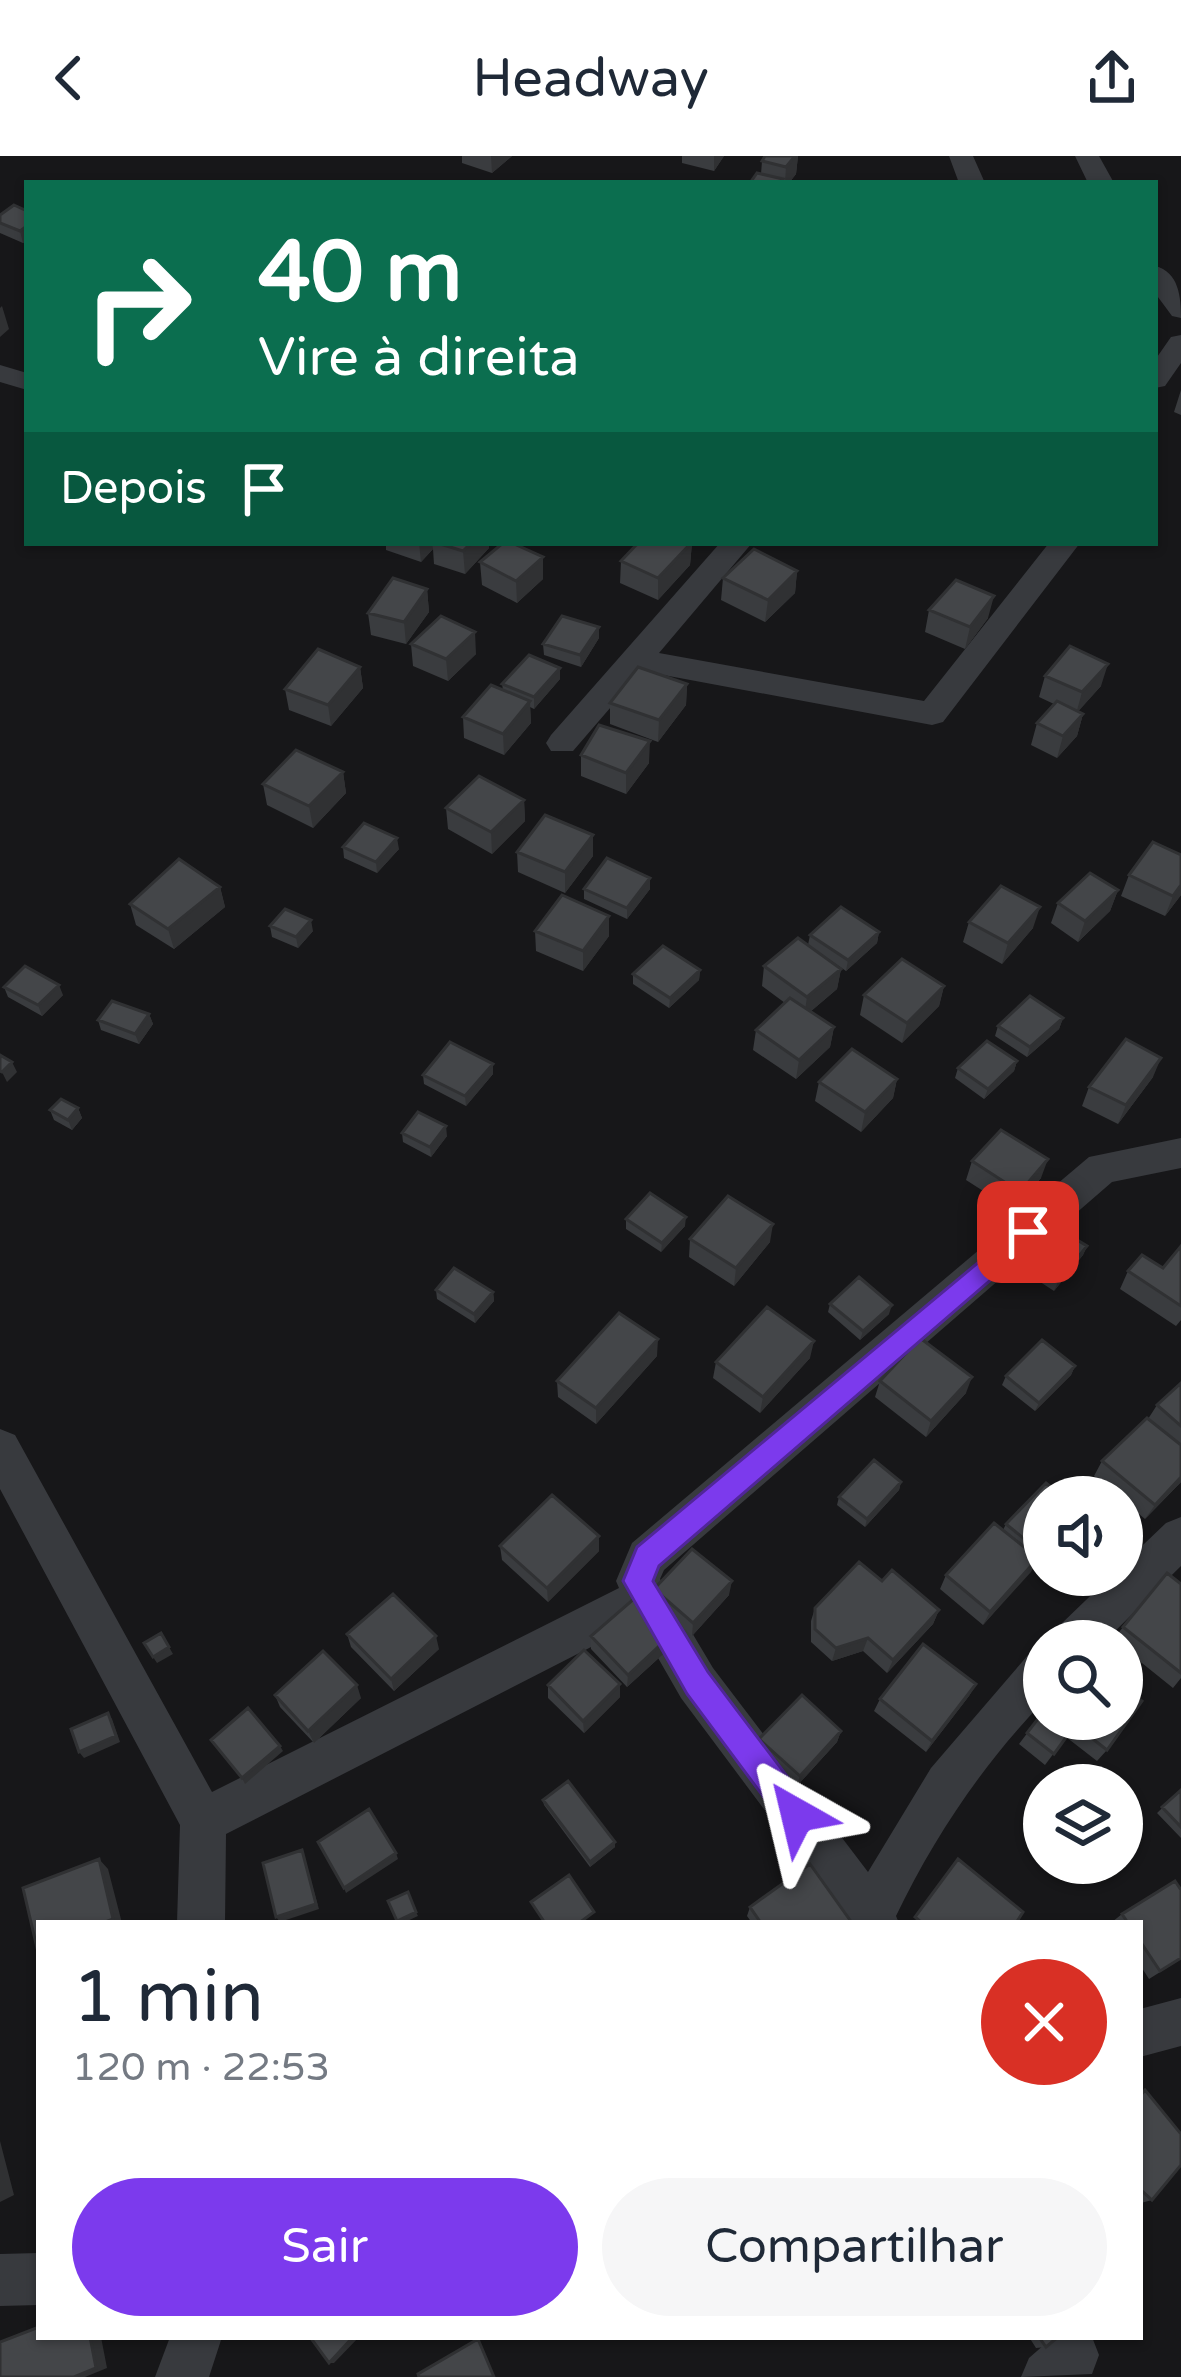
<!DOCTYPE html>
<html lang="pt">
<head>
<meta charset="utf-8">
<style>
	:root { --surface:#fff; --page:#f6f6f7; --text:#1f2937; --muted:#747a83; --accent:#7c3aed }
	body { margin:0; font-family:"Varela Round",sans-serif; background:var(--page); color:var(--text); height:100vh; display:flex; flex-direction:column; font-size:45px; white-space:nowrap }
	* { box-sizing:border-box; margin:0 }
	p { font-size:39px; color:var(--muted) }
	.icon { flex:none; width:66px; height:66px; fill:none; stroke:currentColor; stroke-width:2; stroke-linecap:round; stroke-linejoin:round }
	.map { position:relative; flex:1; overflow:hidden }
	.sheet { position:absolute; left:36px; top:1764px; width:1107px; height:420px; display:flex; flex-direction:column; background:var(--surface); border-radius:0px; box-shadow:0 3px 9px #0004 }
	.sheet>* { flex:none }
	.hud { position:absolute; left:24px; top:24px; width:1134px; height:366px; border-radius:0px; box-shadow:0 3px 9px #0004; background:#0b6e4f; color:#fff; overflow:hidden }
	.fabs { position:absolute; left:1023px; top:1320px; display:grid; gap:24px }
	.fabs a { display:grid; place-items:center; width:120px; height:120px; border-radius:50%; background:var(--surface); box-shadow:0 3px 9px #0004; font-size:60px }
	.pin { position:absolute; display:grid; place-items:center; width:102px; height:102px; color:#fff; margin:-51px; border-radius:24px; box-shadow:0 6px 18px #0006 }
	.me { position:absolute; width:132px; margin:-66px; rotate:323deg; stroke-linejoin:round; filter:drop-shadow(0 0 9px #0008) }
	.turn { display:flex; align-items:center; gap:42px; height:252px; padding:0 36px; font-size:54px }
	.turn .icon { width:156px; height:156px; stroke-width:2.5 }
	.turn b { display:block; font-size:84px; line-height:102px }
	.then { display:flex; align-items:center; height:114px; padding:0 36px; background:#0003; gap:24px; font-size:45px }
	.round { display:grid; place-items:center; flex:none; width:126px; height:126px; border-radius:63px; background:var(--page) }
	.overview { display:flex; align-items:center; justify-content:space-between; height:204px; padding:0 36px }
	h1 { font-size:72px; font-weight:600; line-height:90px }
	.button { display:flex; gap:24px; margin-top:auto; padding:24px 36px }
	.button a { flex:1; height:138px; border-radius:72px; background:var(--accent); color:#fff; font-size:48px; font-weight:600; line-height:138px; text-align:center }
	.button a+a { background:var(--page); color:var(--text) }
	header { display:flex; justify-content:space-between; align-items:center; height:156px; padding:0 36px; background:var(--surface); font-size:54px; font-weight:600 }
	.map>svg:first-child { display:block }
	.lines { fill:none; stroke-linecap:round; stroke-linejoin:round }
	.street { fill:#383a3e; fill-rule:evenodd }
	.wall { fill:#3a3c3f }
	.shaded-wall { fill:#303133 }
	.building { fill:#444649; stroke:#303133; stroke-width:3 }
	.route { fill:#7c3aed; stroke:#51269a; stroke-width:3 }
</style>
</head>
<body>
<header><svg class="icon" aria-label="back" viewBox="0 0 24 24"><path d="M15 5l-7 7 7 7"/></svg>Headway<svg class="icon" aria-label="share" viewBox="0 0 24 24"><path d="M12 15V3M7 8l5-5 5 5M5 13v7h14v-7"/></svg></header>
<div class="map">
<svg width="1181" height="2221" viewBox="0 0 1181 2221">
	<rect width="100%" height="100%" fill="#171719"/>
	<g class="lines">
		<path class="street" d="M949,0H973L985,27H959Z
			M1075,0H1099L1114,27H1088Z
			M1155,110C1179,116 1181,141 1181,162L1172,160L1155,137Z
			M1181,179V207L1165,230L1155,232V204L1171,181Z
			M0,209L27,217V234L0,226Z
			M720,387H752L659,497L924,545L1049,387H1080L943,566L932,569L642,515L573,595H551L546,587L551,579Z
			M1181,982V1012L1112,1026L664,1414L660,1423L713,1512L868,1716L931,1612L1028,1499L1044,1493V1545C983,1608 934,1681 896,1760L899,1767H849L681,1542L638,1467L226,1678L225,1767H177L180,1669L0,1333V1273L15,1279L212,1636L619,1432L616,1425L632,1387L1089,1001Z
			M1181,1361V1410L1105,1485H1052L1059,1470L1112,1419H1122V1409L1166,1367Z
			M1181,1842V1890L1140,1901V1853Z
			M39,2097V2149L0,2150V2098Z
			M170,2181H222L209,2221H155Z
			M1053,2181H1092L1099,2199L1092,2218L1021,2221L1029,2202Z"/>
	</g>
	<path class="wall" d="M462,0H512L492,17L462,7Z
		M682,0H724L714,15L682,7Z
		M765,0H798L796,18L789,27H750L761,18L762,5Z
		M27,55V84L23,87L0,77V59Z
		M1181,234V259L1174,256Z
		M386,387H489V392L465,418L434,408L433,393L421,406L386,394Z
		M692,387L690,409L658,444L620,427L621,405Z
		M480,406L543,423L517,447L482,429Z
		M797,415L795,437L765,466L721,444L723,422Z
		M427,433L429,456L406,488L371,479L368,457Z
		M929,454L988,462L965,493L925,476Z
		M599,482L581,511L544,499L543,488Z
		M411,488L476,498L448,525L413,510Z
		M360,511L363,532L331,570L289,554L285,533Z
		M1045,520L1101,530L1078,555L1083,558L1077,580L1057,602L1031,589L1037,567L1054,548L1039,541Z
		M560,523L534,553L530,551L531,567L504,599L464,582L463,561L503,534L502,528Z
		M687,528L686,549L658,586L610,568V547Z
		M581,599L649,607L626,638L581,620Z
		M343,616L346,637L313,672L267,649L263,628Z
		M524,644L525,665L492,698L448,673L446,652Z
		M593,679V700L565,737L518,716L517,696Z
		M343,691L399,693L377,717L344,702Z
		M1181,699V739L1165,760L1121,740L1129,719Z
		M650,722V733L627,763L584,743V733Z
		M220,731L225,751L174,793L136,769L130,748Z
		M1118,734L1110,755L1078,786L1051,767L1058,747Z
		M609,760V780L583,815L536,795L535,775Z
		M969,766L1033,772L1002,808L963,786Z
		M270,770L313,775L298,792L272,781Z
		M879,776L877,787L846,815L808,789L810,779Z
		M764,810L841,813L837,833L810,856L834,871L830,891L796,923L753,894L756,874L785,847L762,830Z
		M700,814L699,824L669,852L633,828V818Z
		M944,830L939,850L902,887L860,859L864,839Z
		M4,831L63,839L42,860L8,841Z
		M149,858L153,868L139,888L101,874L98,864Z
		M1063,862L1059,873L1027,901L995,880L998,870Z
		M1017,905L1014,915L984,943L955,922L958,912Z
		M493,918L466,950L424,928L423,919Z
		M1153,921L1118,968L1082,950L1089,931Z
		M897,923L893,942L861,976L815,945L819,926Z
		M78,952L82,962L72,974L54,964L50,954Z
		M402,977L447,980L431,1001L403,986Z
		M972,1005L1041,1022L1013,1054L966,1024Z
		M626,1063L685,1070L661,1096L626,1073Z
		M690,1083L770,1086L734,1130L689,1101Z
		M1087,1090L1083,1099L1054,1135L1019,1112L1022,1102Z
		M1181,1090V1164L1176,1170L1120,1133L1128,1115L1163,1112Z
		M436,1134L493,1136L494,1145L475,1167L437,1143Z
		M830,1148L889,1158L860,1184L828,1156Z
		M657,1200L596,1268L558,1241L557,1225Z
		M810,1202L760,1257L713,1222L716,1206Z
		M1075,1210L1071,1219L1035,1255L1002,1229L1006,1220Z
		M880,1225L966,1237L926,1281L875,1241Z
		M1181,1227V1326L1145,1363L1122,1344V1341H1118L1094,1320L1102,1305L1148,1263L1157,1249Z
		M901,1326L899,1334L865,1371L837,1349L839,1341Z
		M1044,1341V1417L1042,1419L1033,1411L983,1469L940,1433L946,1419L1003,1374L1006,1368Z
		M599,1380V1395L548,1446L502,1404L500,1390Z
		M882,1425L939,1454L933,1468L887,1517L863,1495L832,1505L811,1486V1465L815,1452Z
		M1181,1428V1522L1173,1532L1122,1491V1485L1113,1484L1123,1471Z
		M654,1433L729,1439L692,1480L653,1446Z
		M673,1477L672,1490L627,1531L591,1493V1480Z
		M347,1478L439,1493L394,1535L351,1491Z
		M976,1528L969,1540L926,1596L874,1555L880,1543Z
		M548,1529L620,1541L584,1577L548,1542Z
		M275,1539L361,1542L314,1587L280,1551Z
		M1044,1555L1122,1563L1107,1594L1097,1605L1066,1581L1045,1609L1019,1588Z
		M841,1575L837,1586L796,1631L756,1595L759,1583Z
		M1181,1634V1682L1157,1657Z
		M543,1644L615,1686V1691L590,1711L544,1649Z
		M1175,1725L1181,1734V1803L1149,1823L1140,1809V1767L1112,1766L1122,1758Z
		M750,1751L852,1767H752L747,1760Z
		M1145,1934L1152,2044L1141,2047L1140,1937Z
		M1029,2181H1058L1046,2191L1036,2192Z"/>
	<path class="shaded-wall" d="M491,0H512L492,17Z
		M714,0H724L714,15Z
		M795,0H798L796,18L789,27H785L786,11Z
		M27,70V84L23,87L20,75Z
		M2,150L9,173L0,181V152Z
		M419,387H432L433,393L421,406Z
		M471,387H489V392L465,418L463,395Z
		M692,387L690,409L658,444V422Z
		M543,401V423L517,447L516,425Z
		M797,415L795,437L765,466L768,444Z
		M427,433L429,456L406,488L404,466Z
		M994,440L988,462L965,493L970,471Z
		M599,471V482L581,511L580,499Z
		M475,476L476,498L448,525L446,503Z
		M1108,508L1101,530L1076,558L1082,536Z
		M360,511L363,532L331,570L328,549Z
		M560,512V523L534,553V541Z
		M687,528L686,549L658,586L659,564Z
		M530,545L531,567L504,599L503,578Z
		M1083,558L1077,580L1057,602L1063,580Z
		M650,585L649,607L626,638V617Z
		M343,616L346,637L313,672L309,650Z
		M524,644L525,665L492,698L491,676Z
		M593,679V700L565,737V716Z
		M397,682L399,693L377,717L376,706Z
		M650,722V733L627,763V752Z
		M1181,729V739L1165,760L1173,740Z
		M220,731L225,751L174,793L168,773Z
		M1118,734L1110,755L1078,786L1085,765Z
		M1040,751L1033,772L1002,808L1008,787Z
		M609,760V780L583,815V795Z
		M311,764L313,775L298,792L296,781Z
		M879,776L877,787L846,815L848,804Z
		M841,813L837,833L804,861L807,841Z
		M700,814L699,824L669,852L670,842Z
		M59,829L63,839L42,860L38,849Z
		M944,830L939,850L902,887L907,867Z
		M149,858L153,868L139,888L135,878Z
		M1063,862L1059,873L1027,901L1030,891Z
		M834,871L830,891L796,923L799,904Z
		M1161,902L1153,921L1118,968L1126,949Z
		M1017,905L1014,915L984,943L988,933Z
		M12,906L17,916L7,926L2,916Z
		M493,908V918L466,950L465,940Z
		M897,923L893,942L861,976L865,956Z
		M78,952L82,962L72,974L68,964Z
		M446,970L447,980L431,1001L430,991Z
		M1048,1003L1041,1022L1013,1054L1020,1036Z
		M686,1061L685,1070L661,1096L662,1087Z
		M773,1068L770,1086L734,1130L736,1112Z
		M1087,1090L1083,1099L1054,1135L1058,1126Z
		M493,1136L494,1145L475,1167L474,1158Z
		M892,1149L889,1158L860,1184L863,1175Z
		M658,1183L657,1200L596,1268V1252Z
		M814,1185L810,1202L760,1257L763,1241Z
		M1075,1210L1071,1219L1035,1255L1039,1247Z
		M972,1221L966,1237L926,1281L931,1265Z
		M1181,1321V1326L1145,1363L1155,1349Z
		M901,1326L899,1334L865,1371L867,1363Z
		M599,1380V1395L548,1446L547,1432Z
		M1038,1402L1031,1416L983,1469L990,1456Z
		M732,1425L729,1439L692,1480L693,1467Z
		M939,1454L933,1468L887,1517L893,1504Z
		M673,1477L672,1490L627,1531L628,1519Z
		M436,1480L439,1493L394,1535L391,1523Z
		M868,1482L863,1495L832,1505L836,1492Z
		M169,1491L173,1498L157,1507L153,1501Z
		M620,1528V1541L584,1577L583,1565Z
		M976,1528L969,1540L926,1596L932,1585Z
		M357,1529L361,1542L314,1587L308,1575Z
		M108,1557L112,1563L120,1586L84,1602L79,1596Z
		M841,1575L837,1586L796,1631L800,1620Z
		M280,1590L283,1595L245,1628L242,1622Z
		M615,1686V1691L590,1711V1706Z
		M302,1694L319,1753L280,1766L276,1761Z
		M396,1697L398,1703L346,1737L344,1732Z
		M99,1703L108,1713L122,1767H103Z
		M416,1756L418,1760L403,1767H398L397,1765Z
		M0,1985L14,2039L0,2046Z
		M90,2181H101L107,2212L85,2221H74Z
		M353,2181H359L334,2207H329Z"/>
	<path class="building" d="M765,0H795L786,11L762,5Z
		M757,17L783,23L780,27H750Z
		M14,49L27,55V70L20,75L0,67V59Z
		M437,387H471L463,395Z
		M503,387H512L543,401L516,425L480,406Z
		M638,387H691L658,422L621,405Z
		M754,393L797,415L768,444L723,422Z
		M393,422L427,433L404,466L368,457Z
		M956,424L994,440L970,471L929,454Z
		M441,460L475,476L446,503L411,488Z
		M562,460L599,471L580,499L543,488Z
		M1070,490L1108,508L1082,536L1045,520Z
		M318,493L360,511L328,549L285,533Z
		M529,499L560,512L534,541L502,528Z
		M638,511L687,528L659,564L610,547Z
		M491,529L530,545L503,578L463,561Z
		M1057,545L1083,558L1063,580L1037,567Z
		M599,569L650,585L626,617L581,599Z
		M296,594L343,616L309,650L263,628Z
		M479,620L524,644L491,676L446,652Z
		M545,659L593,679L565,716L517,696Z
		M364,667L397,682L376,706L343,691Z
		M1153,686L1181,699V729L1173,740L1129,719Z
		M607,702L650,722L627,752L584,733Z
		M179,703L220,731L168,773L130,748Z
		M1090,717L1118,734L1085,765L1058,747Z
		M1001,730L1040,751L1008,787L969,766Z
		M562,739L609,760L583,795L535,775Z
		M841,751L879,776L848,804L810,779Z
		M285,753L311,764L296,781L270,770Z
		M798,782L841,813L807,841L764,810Z
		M663,790L700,814L670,842L633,818Z
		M902,803L944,830L907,867L864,839Z
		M25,810L59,829L38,849L4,831Z
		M1030,840L1063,862L1030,891L998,870Z
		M790,842L834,871L799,904L756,874Z
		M112,845L149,858L135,878L98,864Z
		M1126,883L1161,902L1126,949L1089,931Z
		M987,885L1017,905L988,933L958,912Z
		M450,886L493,908L465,940L423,919Z
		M852,893L897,923L865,956L819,926Z
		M0,899L12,906L2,916L0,915Z
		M61,943L78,952L68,964L50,954Z
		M418,956L446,970L430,991L402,977Z
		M1001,974L1048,1003L1020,1036L972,1005Z
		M650,1037L686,1061L662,1087L626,1063Z
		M728,1040L773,1068L736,1112L690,1083Z
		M1051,1068L1087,1090L1058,1126L1022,1102Z
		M1181,1090V1150L1128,1115L1142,1099L1163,1112Z
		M454,1112L493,1136L474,1158L436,1134Z
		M859,1121L892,1149L863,1175L830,1148Z
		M767,1151L814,1185L763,1241L716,1206Z
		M619,1157L658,1183L596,1252L557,1225Z
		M920,1182L972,1221L931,1265L880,1225Z
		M1042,1184L1075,1210L1039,1247L1006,1220Z
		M1181,1227V1270L1157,1249Z
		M1147,1262L1181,1289V1321L1155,1349L1102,1305Z
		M874,1304L901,1326L867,1363L839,1341Z
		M1046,1327L1063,1341H1044V1399L1006,1368Z
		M552,1339L599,1380L547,1432L500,1390Z
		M994,1367L1038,1402L990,1456L946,1419Z
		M692,1393L732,1425L693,1467L654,1433Z
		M859,1406L882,1425L892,1414L939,1454L893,1504L868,1482L836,1492L815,1473V1452Z
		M1167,1417L1181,1428V1517L1123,1471Z
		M393,1438L436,1480L391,1523L347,1478Z
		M636,1441L673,1477L628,1519L591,1480Z
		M161,1477L169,1491L153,1501L144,1487Z
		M923,1488L976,1528L932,1585L880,1543Z
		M584,1494L620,1528L583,1565L548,1529Z
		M323,1495L357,1529L308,1575L275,1539Z
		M1122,1529L1142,1545L1107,1594L1075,1569L1054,1598L1027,1577L1044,1555V1563H1122Z
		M802,1539L841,1575L800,1620L759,1583Z
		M248,1552L280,1590L242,1622L211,1584Z
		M108,1557L116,1580L79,1596L71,1573Z
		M568,1625L615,1686L590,1706L543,1644Z
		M1181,1634V1671L1162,1651Z
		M369,1653L396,1697L344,1732L318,1686Z
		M302,1694L316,1748L276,1761L263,1707Z
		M99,1703L113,1763L103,1767H39V1792H37L23,1732Z
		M958,1703L1023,1756L1016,1767H922L915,1761Z
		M810,1708L852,1767H761L750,1751Z
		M569,1719L594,1756L579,1767H545L531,1746Z
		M1175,1725L1181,1734V1802L1160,1815L1140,1785V1767H1128L1122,1758Z
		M408,1736L416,1756L397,1765L388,1745Z
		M1145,1934L1181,1978V2009L1152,2044L1140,2033V1940Z
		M39,2171V2181H90L96,2212L74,2221H0V2186Z
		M310,2181H353L329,2207Z
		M1039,2181H1058L1046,2191Z
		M478,2183L494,2221H419L418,2218Z"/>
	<path class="route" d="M1028,1065L1037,1068V1084L659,1410L653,1425L708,1516L808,1648L813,1659L808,1671L797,1675L786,1671L687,1538L623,1425L637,1391Z"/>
</svg>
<div class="fabs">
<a><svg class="icon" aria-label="sound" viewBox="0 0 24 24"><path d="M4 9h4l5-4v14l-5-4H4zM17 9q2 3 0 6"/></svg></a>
<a><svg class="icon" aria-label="search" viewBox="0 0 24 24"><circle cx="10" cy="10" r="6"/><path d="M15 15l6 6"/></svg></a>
<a><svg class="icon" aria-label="layers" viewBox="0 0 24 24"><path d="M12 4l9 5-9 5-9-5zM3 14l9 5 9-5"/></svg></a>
</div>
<div class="pin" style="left:1028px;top:1076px;background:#d93025"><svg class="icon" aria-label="arrive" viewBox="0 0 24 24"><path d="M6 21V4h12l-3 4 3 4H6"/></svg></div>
<svg class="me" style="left:797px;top:1659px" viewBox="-20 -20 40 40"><path d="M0-17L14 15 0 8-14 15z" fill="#7c3aed" stroke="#fff" stroke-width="4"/></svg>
<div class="hud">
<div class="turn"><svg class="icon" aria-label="right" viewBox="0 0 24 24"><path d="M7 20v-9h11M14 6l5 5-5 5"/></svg><div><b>40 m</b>Vire à direita</div></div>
<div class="then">Depois<svg class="icon" aria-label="arrive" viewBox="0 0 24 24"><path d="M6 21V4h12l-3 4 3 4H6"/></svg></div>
</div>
<section class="sheet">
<div class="overview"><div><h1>1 min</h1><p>120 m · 22:53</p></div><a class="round" style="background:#d93025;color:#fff"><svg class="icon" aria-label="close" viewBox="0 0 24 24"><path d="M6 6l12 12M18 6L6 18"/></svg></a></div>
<div class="button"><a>Sair</a><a>Compartilhar</a></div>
</section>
</div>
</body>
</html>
